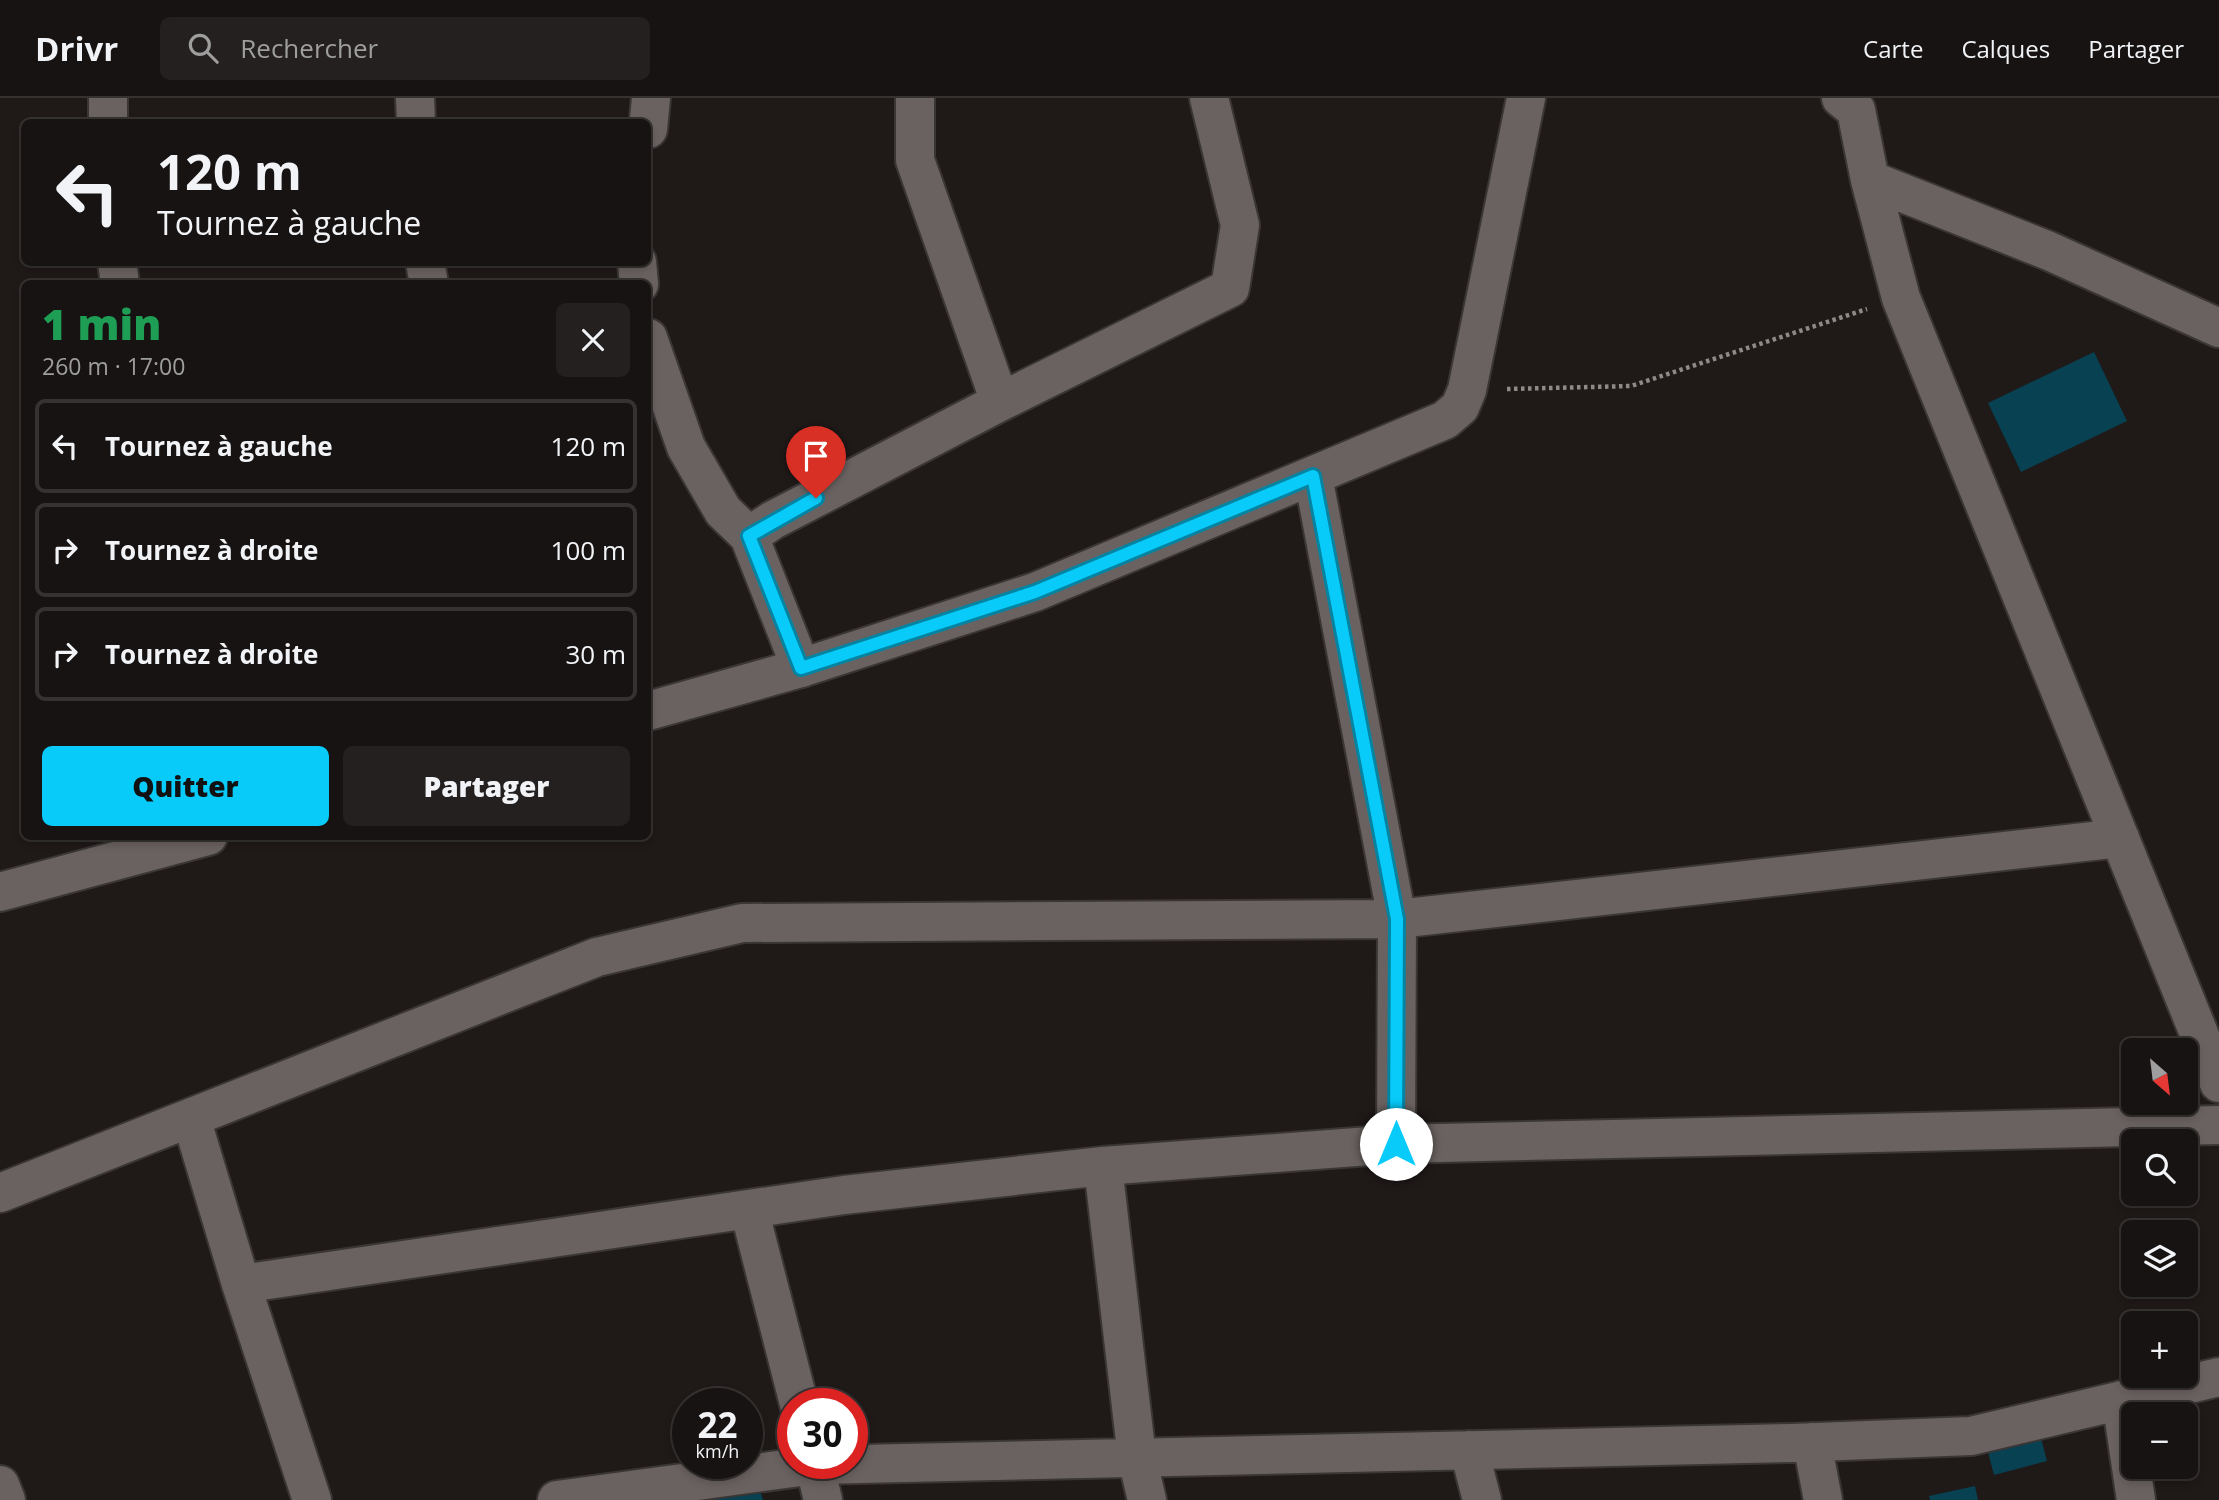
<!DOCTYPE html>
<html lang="fr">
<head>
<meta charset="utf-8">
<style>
	:root { --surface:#171312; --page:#242020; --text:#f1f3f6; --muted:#9e9e9f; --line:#363232; --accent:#08cbfa }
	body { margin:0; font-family:"Open Sans",sans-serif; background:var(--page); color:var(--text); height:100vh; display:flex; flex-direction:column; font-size:26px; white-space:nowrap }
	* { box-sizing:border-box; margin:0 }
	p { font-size:23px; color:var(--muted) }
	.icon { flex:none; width:38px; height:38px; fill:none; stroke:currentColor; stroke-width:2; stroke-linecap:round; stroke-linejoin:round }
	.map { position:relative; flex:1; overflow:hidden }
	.side { position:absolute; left:21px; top:182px; width:630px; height:560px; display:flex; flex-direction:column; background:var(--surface); border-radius:10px; box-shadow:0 4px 10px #0003,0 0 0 2px var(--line) }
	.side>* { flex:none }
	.top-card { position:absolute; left:21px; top:21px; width:630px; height:147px; border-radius:10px; box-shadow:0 4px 10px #0003,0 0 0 2px var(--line); background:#171312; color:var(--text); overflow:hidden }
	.needle { width:46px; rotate:152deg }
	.controls { position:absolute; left:2121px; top:940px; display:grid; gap:14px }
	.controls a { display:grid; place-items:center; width:77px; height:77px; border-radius:10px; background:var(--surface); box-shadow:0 4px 10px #0003,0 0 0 2px var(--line); font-size:35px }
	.speed { position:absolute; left:672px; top:1290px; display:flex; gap:14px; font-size:35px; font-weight:700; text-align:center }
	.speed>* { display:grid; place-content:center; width:91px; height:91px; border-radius:50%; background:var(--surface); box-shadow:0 4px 10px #0003,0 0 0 2px var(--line); line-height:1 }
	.speed small { font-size:18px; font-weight:400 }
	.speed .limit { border:10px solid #d22; background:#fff; color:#111 }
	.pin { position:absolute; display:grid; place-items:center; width:60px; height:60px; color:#fff; margin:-72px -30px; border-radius:50% 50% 50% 0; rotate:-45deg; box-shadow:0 0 7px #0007 }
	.pin .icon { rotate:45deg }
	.me { position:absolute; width:77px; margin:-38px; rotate:0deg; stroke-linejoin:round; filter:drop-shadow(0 0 5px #0008) }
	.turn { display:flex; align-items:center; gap:24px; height:147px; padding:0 21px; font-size:32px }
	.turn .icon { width:91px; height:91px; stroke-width:2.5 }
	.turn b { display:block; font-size:49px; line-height:60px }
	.round { display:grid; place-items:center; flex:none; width:74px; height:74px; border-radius:10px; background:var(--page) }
	.overview { display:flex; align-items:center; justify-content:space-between; height:119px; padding:0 21px }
	h1 { font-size:42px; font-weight:800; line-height:52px; color:#1e9e55 }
	.action { display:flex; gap:14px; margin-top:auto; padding:14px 21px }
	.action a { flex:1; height:80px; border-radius:10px; background:var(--accent); color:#111; font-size:28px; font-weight:800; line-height:80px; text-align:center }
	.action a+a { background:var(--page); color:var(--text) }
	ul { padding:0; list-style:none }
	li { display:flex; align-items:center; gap:21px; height:94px; margin:0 14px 10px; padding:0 7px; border:4px solid var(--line); border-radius:10px }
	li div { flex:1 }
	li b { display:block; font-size:26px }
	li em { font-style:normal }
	header { display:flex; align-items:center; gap:42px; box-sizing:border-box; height:98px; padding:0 35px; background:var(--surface); border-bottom:2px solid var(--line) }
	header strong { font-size:33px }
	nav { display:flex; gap:38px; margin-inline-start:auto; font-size:24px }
	.search { width:490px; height:63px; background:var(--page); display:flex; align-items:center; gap:18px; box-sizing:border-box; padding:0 24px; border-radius:10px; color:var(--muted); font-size:26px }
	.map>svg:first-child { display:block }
	.building { fill:#074152 }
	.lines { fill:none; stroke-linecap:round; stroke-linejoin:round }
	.minor-casing { stroke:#3a3636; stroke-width:42 }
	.secondary-casing { stroke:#3a3636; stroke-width:42 }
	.path { stroke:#8f8a89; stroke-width:4.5; stroke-dasharray:3.5 3.5; stroke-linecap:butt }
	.minor { stroke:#6a6261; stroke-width:38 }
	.secondary { stroke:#6a6261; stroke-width:38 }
	.route-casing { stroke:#0584a2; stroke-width:18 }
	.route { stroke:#08cbfa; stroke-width:12 }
</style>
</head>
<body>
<header>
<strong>Drivr</strong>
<div class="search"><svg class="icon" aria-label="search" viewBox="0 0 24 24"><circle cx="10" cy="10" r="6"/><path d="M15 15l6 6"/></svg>Rechercher</div>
<nav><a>Carte</a><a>Calques</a><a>Partager</a></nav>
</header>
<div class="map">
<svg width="2219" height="1402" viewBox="0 0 2219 1402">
	<rect width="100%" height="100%" fill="#1f1918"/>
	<path class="building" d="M2094,254L2127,323L2021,374L1988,305Z
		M2036,1321L2047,1363L1994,1377L1983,1335Z
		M1975,1388L1978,1402H1930L1929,1398Z
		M759,1389L763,1402H715V1401Z"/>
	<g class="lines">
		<defs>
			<path id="minor" d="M108,0V24
				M415,0L416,24
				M915,0V62L1000,304
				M1841,0L1856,12L1870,82L1901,200L2219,985
				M648,31L651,0
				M1870,82L2049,153L2219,230
				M117,164L120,186
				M425,164L429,186
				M637,164L639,186
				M648,240L686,349L723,413L749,438L801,570
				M1313,378L1397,821L1396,1046
				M749,438L773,422L1000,304L1230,190L1240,127L1209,0
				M191,1020L241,1186L312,1402
				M1103,1068L1137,1360L1147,1402
				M0,1095L597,859L742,825L1397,821L2120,740
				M749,1111L799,1306
				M241,1186L844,1097L1103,1068L1396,1046L2219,1027
				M2121,1302L2136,1402
				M1812,1344L1823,1402
				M1469,1352L1482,1402
				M814,1365L823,1402
				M0,1387L6,1402
				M557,1402L815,1367L1792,1345L1971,1338L2219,1279"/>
			<path id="secondary" d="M648,613L801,570L1035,494L1445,322L1460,309L1467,292L1526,0
				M0,794L208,738"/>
		</defs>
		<use href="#minor" class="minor-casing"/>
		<use href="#secondary" class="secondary-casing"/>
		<path class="path" d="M1507,291L1631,288L1867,211"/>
		<use href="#minor" class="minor"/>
		<use href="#secondary" class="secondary"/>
	</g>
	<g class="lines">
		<defs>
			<path id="route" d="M816,400L749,438L801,570L1035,494L1313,378L1397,821L1396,1046"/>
		</defs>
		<use href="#route" class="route-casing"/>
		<use href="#route" class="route"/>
	</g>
</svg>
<div class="controls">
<a><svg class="needle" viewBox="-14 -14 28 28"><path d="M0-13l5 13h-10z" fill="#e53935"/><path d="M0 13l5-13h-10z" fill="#9e9e9f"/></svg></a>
<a><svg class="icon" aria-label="search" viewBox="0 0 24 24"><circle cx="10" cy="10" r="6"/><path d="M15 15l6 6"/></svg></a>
<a><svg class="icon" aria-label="layers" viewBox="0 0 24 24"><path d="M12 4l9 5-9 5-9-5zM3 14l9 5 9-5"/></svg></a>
<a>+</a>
<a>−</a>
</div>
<div class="speed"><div>22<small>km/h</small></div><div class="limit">30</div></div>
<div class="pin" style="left:816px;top:400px;background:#d93025"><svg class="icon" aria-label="arrive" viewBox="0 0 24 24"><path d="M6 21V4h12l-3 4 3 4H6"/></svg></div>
<svg class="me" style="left:1396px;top:1046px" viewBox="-20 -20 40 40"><circle r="19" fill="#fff"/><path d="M0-13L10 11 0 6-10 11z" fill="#08cbfa"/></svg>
<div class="top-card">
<div class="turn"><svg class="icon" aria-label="left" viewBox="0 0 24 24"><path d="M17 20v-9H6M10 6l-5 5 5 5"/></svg><div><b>120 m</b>Tournez à gauche</div></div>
</div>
<section class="side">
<div class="overview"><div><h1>1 min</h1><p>260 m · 17:00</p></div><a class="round"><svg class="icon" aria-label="close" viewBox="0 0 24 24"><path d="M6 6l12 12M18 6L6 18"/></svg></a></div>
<ul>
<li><svg class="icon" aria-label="left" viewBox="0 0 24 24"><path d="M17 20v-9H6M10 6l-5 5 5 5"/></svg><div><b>Tournez à gauche</b></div><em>120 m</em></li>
<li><svg class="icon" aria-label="right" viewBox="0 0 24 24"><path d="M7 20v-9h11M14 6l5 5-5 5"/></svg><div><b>Tournez à droite</b></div><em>100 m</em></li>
<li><svg class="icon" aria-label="right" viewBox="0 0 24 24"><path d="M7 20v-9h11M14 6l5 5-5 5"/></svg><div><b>Tournez à droite</b></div><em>30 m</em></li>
</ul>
<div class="action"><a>Quitter</a><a>Partager</a></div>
</section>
</div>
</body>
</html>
